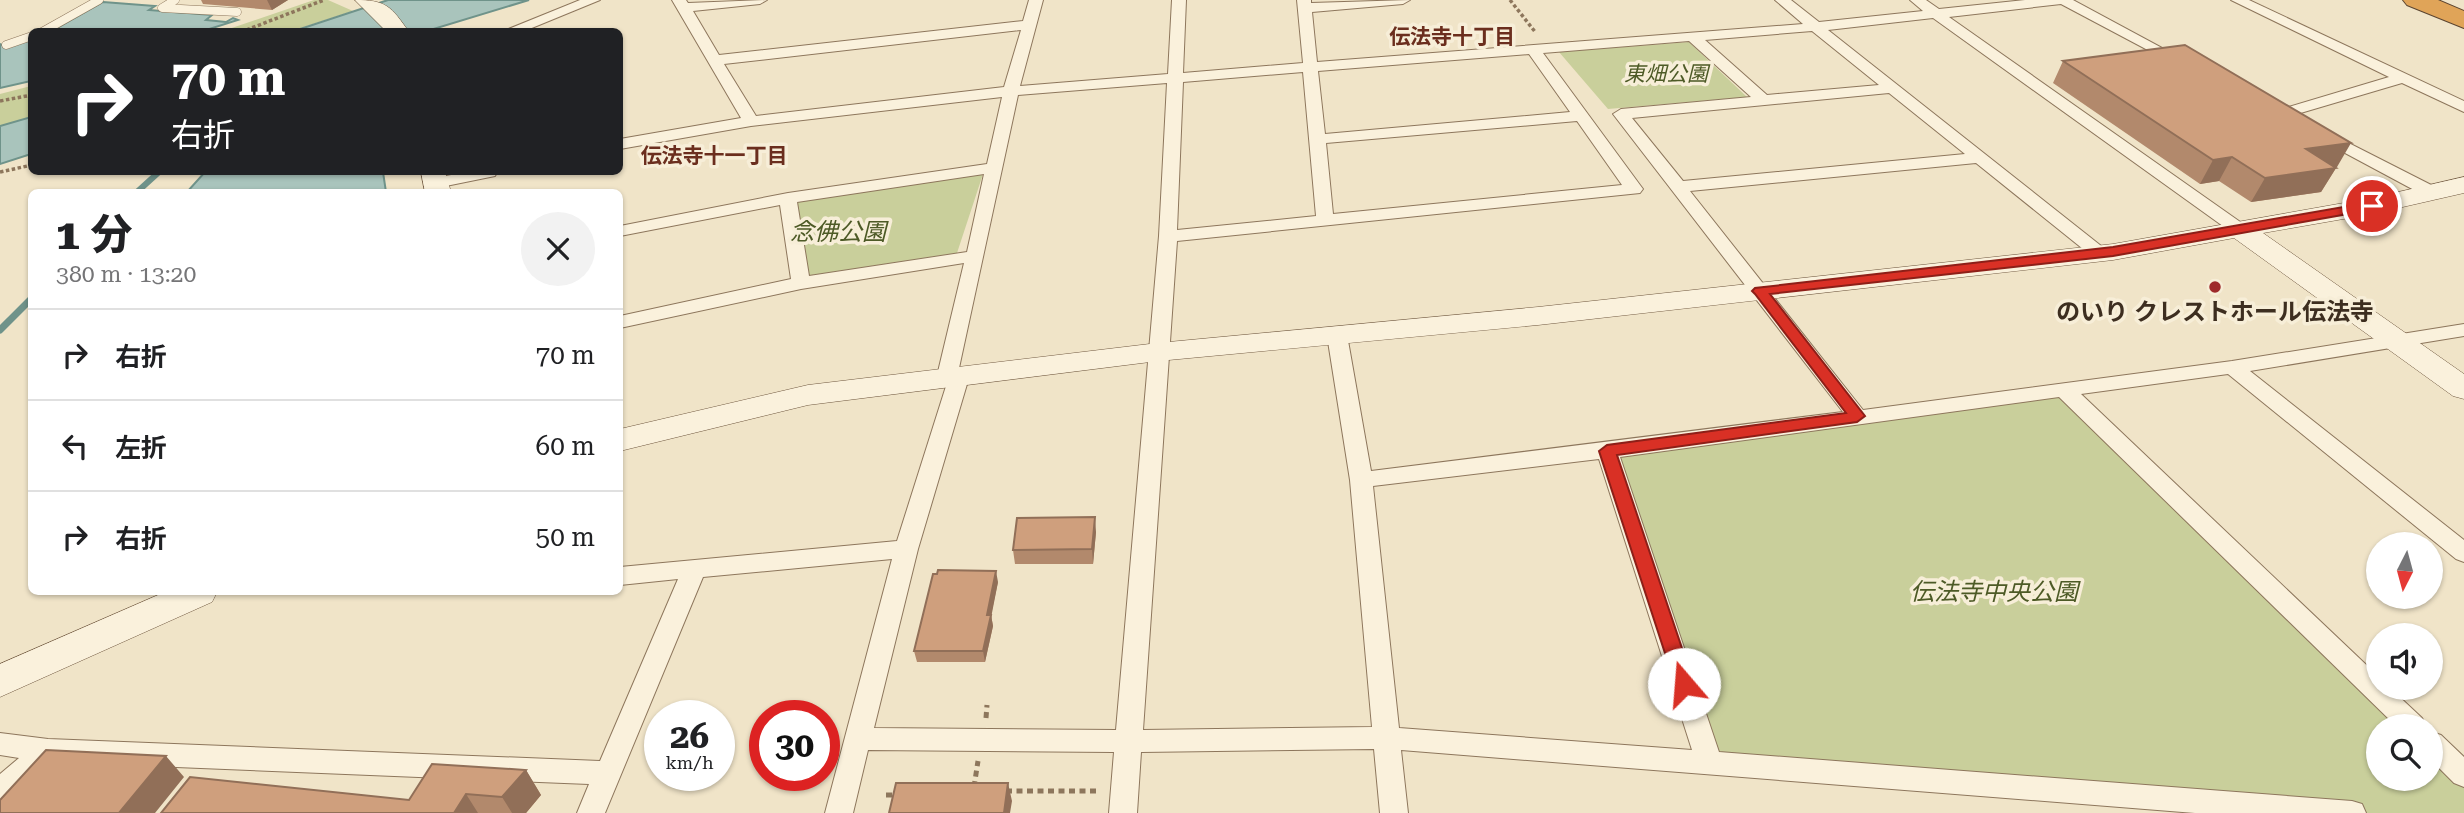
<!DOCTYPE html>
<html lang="ja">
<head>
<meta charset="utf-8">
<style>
	:root { --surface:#fff; --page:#f2f2f2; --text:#202124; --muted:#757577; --line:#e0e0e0 }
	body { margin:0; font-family:"Roboto Serif","Noto Sans JP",serif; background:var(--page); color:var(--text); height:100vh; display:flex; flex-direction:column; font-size:26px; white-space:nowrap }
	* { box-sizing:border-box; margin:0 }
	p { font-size:23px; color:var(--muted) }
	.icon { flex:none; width:38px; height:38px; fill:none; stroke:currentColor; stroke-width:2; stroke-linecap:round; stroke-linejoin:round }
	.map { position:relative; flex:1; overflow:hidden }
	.sheet { position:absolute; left:28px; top:189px; width:595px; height:406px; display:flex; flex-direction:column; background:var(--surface); border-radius:10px; box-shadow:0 2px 5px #0004 }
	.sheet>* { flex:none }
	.banner { position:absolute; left:28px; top:28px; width:595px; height:147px; border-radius:10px; box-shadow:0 2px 5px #0004; background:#202124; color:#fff; overflow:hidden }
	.needle { width:46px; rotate:186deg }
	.buttons { position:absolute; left:2366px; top:532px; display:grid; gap:14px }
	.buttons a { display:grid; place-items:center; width:77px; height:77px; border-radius:50%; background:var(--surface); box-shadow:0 2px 5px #0004; font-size:35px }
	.speed { position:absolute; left:644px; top:700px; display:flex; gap:14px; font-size:35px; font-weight:700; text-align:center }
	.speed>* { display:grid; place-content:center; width:91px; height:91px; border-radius:50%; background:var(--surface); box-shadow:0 2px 5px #0004; line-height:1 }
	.speed small { font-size:18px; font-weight:400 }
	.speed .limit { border:10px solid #d22; background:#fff; color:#111 }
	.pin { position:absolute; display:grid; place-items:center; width:60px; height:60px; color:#fff; margin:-30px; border:4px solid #fff; border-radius:50%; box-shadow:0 2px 7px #0007 }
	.me { position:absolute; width:77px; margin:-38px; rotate:342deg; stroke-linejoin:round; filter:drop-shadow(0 0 5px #0008) }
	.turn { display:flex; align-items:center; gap:24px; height:147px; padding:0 28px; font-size:32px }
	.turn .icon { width:91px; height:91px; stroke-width:2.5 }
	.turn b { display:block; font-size:49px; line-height:60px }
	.round { display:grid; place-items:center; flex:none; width:74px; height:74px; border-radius:37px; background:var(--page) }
	.headline { display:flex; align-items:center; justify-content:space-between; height:119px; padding:0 28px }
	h1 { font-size:42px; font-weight:800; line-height:52px }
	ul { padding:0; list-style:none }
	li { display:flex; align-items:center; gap:21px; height:91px; padding:0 28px; border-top:2px solid var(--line) }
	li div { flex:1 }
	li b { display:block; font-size:26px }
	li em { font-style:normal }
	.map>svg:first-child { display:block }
	.green { fill:#c9cf9b }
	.water { fill:#a9c4bc; stroke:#6f938a; stroke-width:2 }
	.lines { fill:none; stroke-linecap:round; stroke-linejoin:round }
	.stream-far1 { stroke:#6f938a; stroke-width:6 }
	.stream { stroke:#6f938a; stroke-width:7 }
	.lane-casing { stroke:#8d765c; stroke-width:9 }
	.street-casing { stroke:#8d765c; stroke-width:2 }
	.secondary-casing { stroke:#6f573f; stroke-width:1 }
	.highway-casing { stroke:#5b4430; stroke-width:2 }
	.path-far1 { stroke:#8d765c; stroke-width:3.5; stroke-dasharray:3.5 2.5; stroke-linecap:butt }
	.path { stroke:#8d765c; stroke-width:5; stroke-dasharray:6 4.5; stroke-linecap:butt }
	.lane { stroke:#faf1dc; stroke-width:8 }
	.street { fill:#faf1dc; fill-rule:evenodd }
	.secondary { fill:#faf1dc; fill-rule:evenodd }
	.highway { fill:#e0a458; fill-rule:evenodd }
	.wall { fill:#b2896c }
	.shaded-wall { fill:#916f58 }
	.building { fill:#cf9f7d; stroke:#916f58; stroke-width:2 }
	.route { fill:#d93025; stroke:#8d1f18; stroke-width:2 }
	.poi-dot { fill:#9e2a2b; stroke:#f7eed8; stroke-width:2.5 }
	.labels { text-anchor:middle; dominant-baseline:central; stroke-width:7; stroke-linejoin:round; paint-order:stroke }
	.far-neighbourhood-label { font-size:21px; font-weight:bold; fill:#6b2e1e; stroke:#f7eed8 }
	.far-park-label { font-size:21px; font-style:italic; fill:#4d5a26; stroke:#f7eed8 }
	.park-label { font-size:24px; font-style:italic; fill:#4d5a26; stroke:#f7eed8 }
	.poi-label { font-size:24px; font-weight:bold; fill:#3d2e20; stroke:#f7eed8 }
</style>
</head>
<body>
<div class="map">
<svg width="2464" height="813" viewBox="0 0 2464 813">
	<rect width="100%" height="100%" fill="#f0e4c8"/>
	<path class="green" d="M314,0H328L353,11L291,31H223Z
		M1689,42L1747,97L1608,109L1559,52Z
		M31,86V117L0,126V94Z
		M983,174L957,253L806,276L796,200Z
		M2062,388L2412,726H2378V779H2431V744L2464,776V813H2340L1709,762L1607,451Z"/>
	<path class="water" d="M388,0H529L427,31L291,32Z
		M103,2L155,6L149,10L212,15L206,20L226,22L233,18L238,20L203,31L50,32Z
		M31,39V81L0,88V44L7,47Z
		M31,117V154L0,164V126Z
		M205,172H383L386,192H187Z"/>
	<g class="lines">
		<path class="stream-far1" d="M137,192L159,172"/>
		<path class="stream" d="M0,330L32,298"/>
		<defs>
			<path id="lane" d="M175,0L162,8L237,12
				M42,32L99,0
				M6,45L32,36"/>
			<path id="street" d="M580,0H600L522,32H501Z
				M672,0H686L688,3L767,0L760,4L693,11L719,55L1023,21L1029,0H1043L1020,86L1168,74L1172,0H1186L1183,73L1303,63L1297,0H1311V3L1410,0L1403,4L1312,12L1317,62L1803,24L1775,0H1791L1819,22L1923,11L1910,0H1926L1939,9L2025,0H2073L2188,62L2186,65H2176L2061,4L1949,17L2246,226L2249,230L2246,234H2234L1933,18L1828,30L2105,249L2108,253L2105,257H2093L1976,163L1690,191L1863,410L2232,361L2464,324V336L2250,371L2464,540V562L2456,559L2228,374L2081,394L2378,676V688H2390L2422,718L2426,726H2396L2059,397L1620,457L1719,752L2352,801L2362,804L2366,813H2195L1401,750L1408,813H1380L1374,749L1141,752L1137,813H1109L1114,752L868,750L853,813H825L892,559L703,577L605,813H577L589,784L53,762L10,800L0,803V774L19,758L0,755V733L48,739L600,761L678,579L620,585V567L897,541L947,383L940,381L937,376L964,263L801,289L620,328V316L791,279L780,205L620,236V226L788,193L987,164L1002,97L751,126L620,149V139L741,118ZM1021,30L1004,87L756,116L724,64ZM1812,31L1879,85L1767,95L1705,40ZM1689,41L1751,97L1621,109L1613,114L1843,412L1371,471L1347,335L1344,331H1330L1327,335L1350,480L1372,727L1143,730L1177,241L1640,193L1643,189L1640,185L1543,53ZM1529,54L1570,112L1325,134L1318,71ZM1303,72L1316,216L1177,230L1183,82ZM1167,83L1159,236L1116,730L874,728L918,549L970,374L967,369L959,368L1018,95ZM1889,93L1965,154L1683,181L1632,118ZM1577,121L1622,185L1333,214L1326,143ZM984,174L967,252L809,276L797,202ZM1599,459L1692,750L1399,728L1373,486Z
				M2231,0H2249L2464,101V112L2402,83L2287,117H2275L2273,114L2275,111L2389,77Z
				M2325,131L2441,190L2444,194L2435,199L2429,198L2319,139L2317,136L2319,133Z
				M467,172H497L495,176L436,188L427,183L430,179Z
				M2431,732L2441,735L2464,757V787L2454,783L2431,760Z"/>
			<path id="secondary" d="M355,0C386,0 391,6 409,32H387Z
				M421,172H445L451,192H425Z
				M2464,177V193L2372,214L2263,233L2464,374V399L2453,396L2234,238L2113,260L1538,325L1158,361L808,405L620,451V429L808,385L1158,343L1538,307L2113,244L2372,198Z
				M165,592H217L212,602L0,697V664Z"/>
			<path id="highway" d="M2403,0H2438L2464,11V28L2407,5Z"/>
		</defs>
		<use href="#lane" class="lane-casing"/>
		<use href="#street" class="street-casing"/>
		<use href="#secondary" class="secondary-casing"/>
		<use href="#highway" class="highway-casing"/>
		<path class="path-far1" d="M1510,0L1536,33
			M241,32L324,0
			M0,101L32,95
			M0,172L32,165"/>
		<path class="path" d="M986,718L987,705
			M974,787L978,761
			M1006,791H1098
			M886,795H896"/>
		<use href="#lane" class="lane"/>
		<use href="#street" class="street"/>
		<use href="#secondary" class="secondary"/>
		<use href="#highway" class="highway"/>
	</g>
	<path class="wall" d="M201,0H288L272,10L203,4Z
		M2063,61L2337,167H2335L2336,168L2321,192L2251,202L2219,181L2200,184L2053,83Z
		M1096,532L1093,564H1015L1013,550Z
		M998,582L991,615L993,626L985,662H917L914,651Z
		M526,770L541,795L526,813H161L409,800Z"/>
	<path class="shaded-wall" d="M267,0H288L272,10Z
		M2351,143L2337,167L2292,173L2306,149Z
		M2232,157L2219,181L2200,184L2213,160Z
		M2336,168L2321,192L2251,202L2265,178Z
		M1095,517L1096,532L1093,564L1092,549Z
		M996,571L998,582L991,618V615L993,626L985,662L983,651L987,615Z
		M166,756L184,777L155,813H119Z
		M526,770L541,795L526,813H512L502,797Z
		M1008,783L1012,801L1010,813H1004Z
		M466,794L478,813H454Z"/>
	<path class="building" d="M2185,45L2351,143L2306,149L2336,168L2265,178L2232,157L2213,160L2063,61Z
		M1095,517L1092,549L1013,550L1017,518Z
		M938,570L996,571L987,615H991L983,651H914L933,574H937Z
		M46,750L166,756L119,813H0V800Z
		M432,764L526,770L502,797L466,794L454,813H161L190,777L409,800Z
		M896,783H1008L1004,813H889Z"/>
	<path class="route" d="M2372,202L2378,206L2376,209L2113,256L1770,294L1865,416L1857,422L1617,455L1694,684L1691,690L1684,692L1677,690L1599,451L1607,445L1846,413L1755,294L1752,291L1755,288L2113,247Z"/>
	<circle class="poi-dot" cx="2215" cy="287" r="7"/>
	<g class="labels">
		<g class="far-neighbourhood-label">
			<text x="1452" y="37">伝法寺十丁目</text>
			<text x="714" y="156">伝法寺十一丁目</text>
		</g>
		<g class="far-park-label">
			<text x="1666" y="74">東畑公園</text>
		</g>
		<g class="park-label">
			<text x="838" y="232">念佛公園</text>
			<text x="1994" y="592">伝法寺中央公園</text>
		</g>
		<g class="poi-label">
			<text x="2215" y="312">のいり クレストホール伝法寺</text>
		</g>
	</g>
</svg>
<div class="buttons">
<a><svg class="needle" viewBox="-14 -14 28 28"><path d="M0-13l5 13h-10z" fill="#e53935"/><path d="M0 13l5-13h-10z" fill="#757577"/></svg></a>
<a><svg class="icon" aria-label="sound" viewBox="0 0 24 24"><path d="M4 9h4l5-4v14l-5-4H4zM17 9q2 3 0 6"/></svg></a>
<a><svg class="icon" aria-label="search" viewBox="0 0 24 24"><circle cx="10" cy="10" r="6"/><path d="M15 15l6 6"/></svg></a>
</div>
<div class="speed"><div>26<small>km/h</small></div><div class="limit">30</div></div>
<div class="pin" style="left:2372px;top:206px;background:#d93025"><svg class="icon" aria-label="arrive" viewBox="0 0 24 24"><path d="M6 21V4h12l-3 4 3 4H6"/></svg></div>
<svg class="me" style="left:1684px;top:684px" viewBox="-20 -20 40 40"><circle r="19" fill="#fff"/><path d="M0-13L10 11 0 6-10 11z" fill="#d93025"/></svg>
<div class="banner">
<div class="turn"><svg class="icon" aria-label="right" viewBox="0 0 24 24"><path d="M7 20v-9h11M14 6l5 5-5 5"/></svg><div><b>70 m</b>右折</div></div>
</div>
<section class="sheet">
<div class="headline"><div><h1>1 分</h1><p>380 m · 13:20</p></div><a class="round"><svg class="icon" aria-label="close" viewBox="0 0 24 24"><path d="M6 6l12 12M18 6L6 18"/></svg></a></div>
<ul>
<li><svg class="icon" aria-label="right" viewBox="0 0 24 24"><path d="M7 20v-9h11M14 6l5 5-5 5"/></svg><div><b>右折</b></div><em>70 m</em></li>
<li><svg class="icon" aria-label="left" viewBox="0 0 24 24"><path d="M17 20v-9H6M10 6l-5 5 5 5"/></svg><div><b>左折</b></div><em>60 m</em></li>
<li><svg class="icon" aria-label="right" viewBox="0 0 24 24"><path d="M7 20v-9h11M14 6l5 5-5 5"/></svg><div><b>右折</b></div><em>50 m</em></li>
</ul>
</section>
</div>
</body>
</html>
